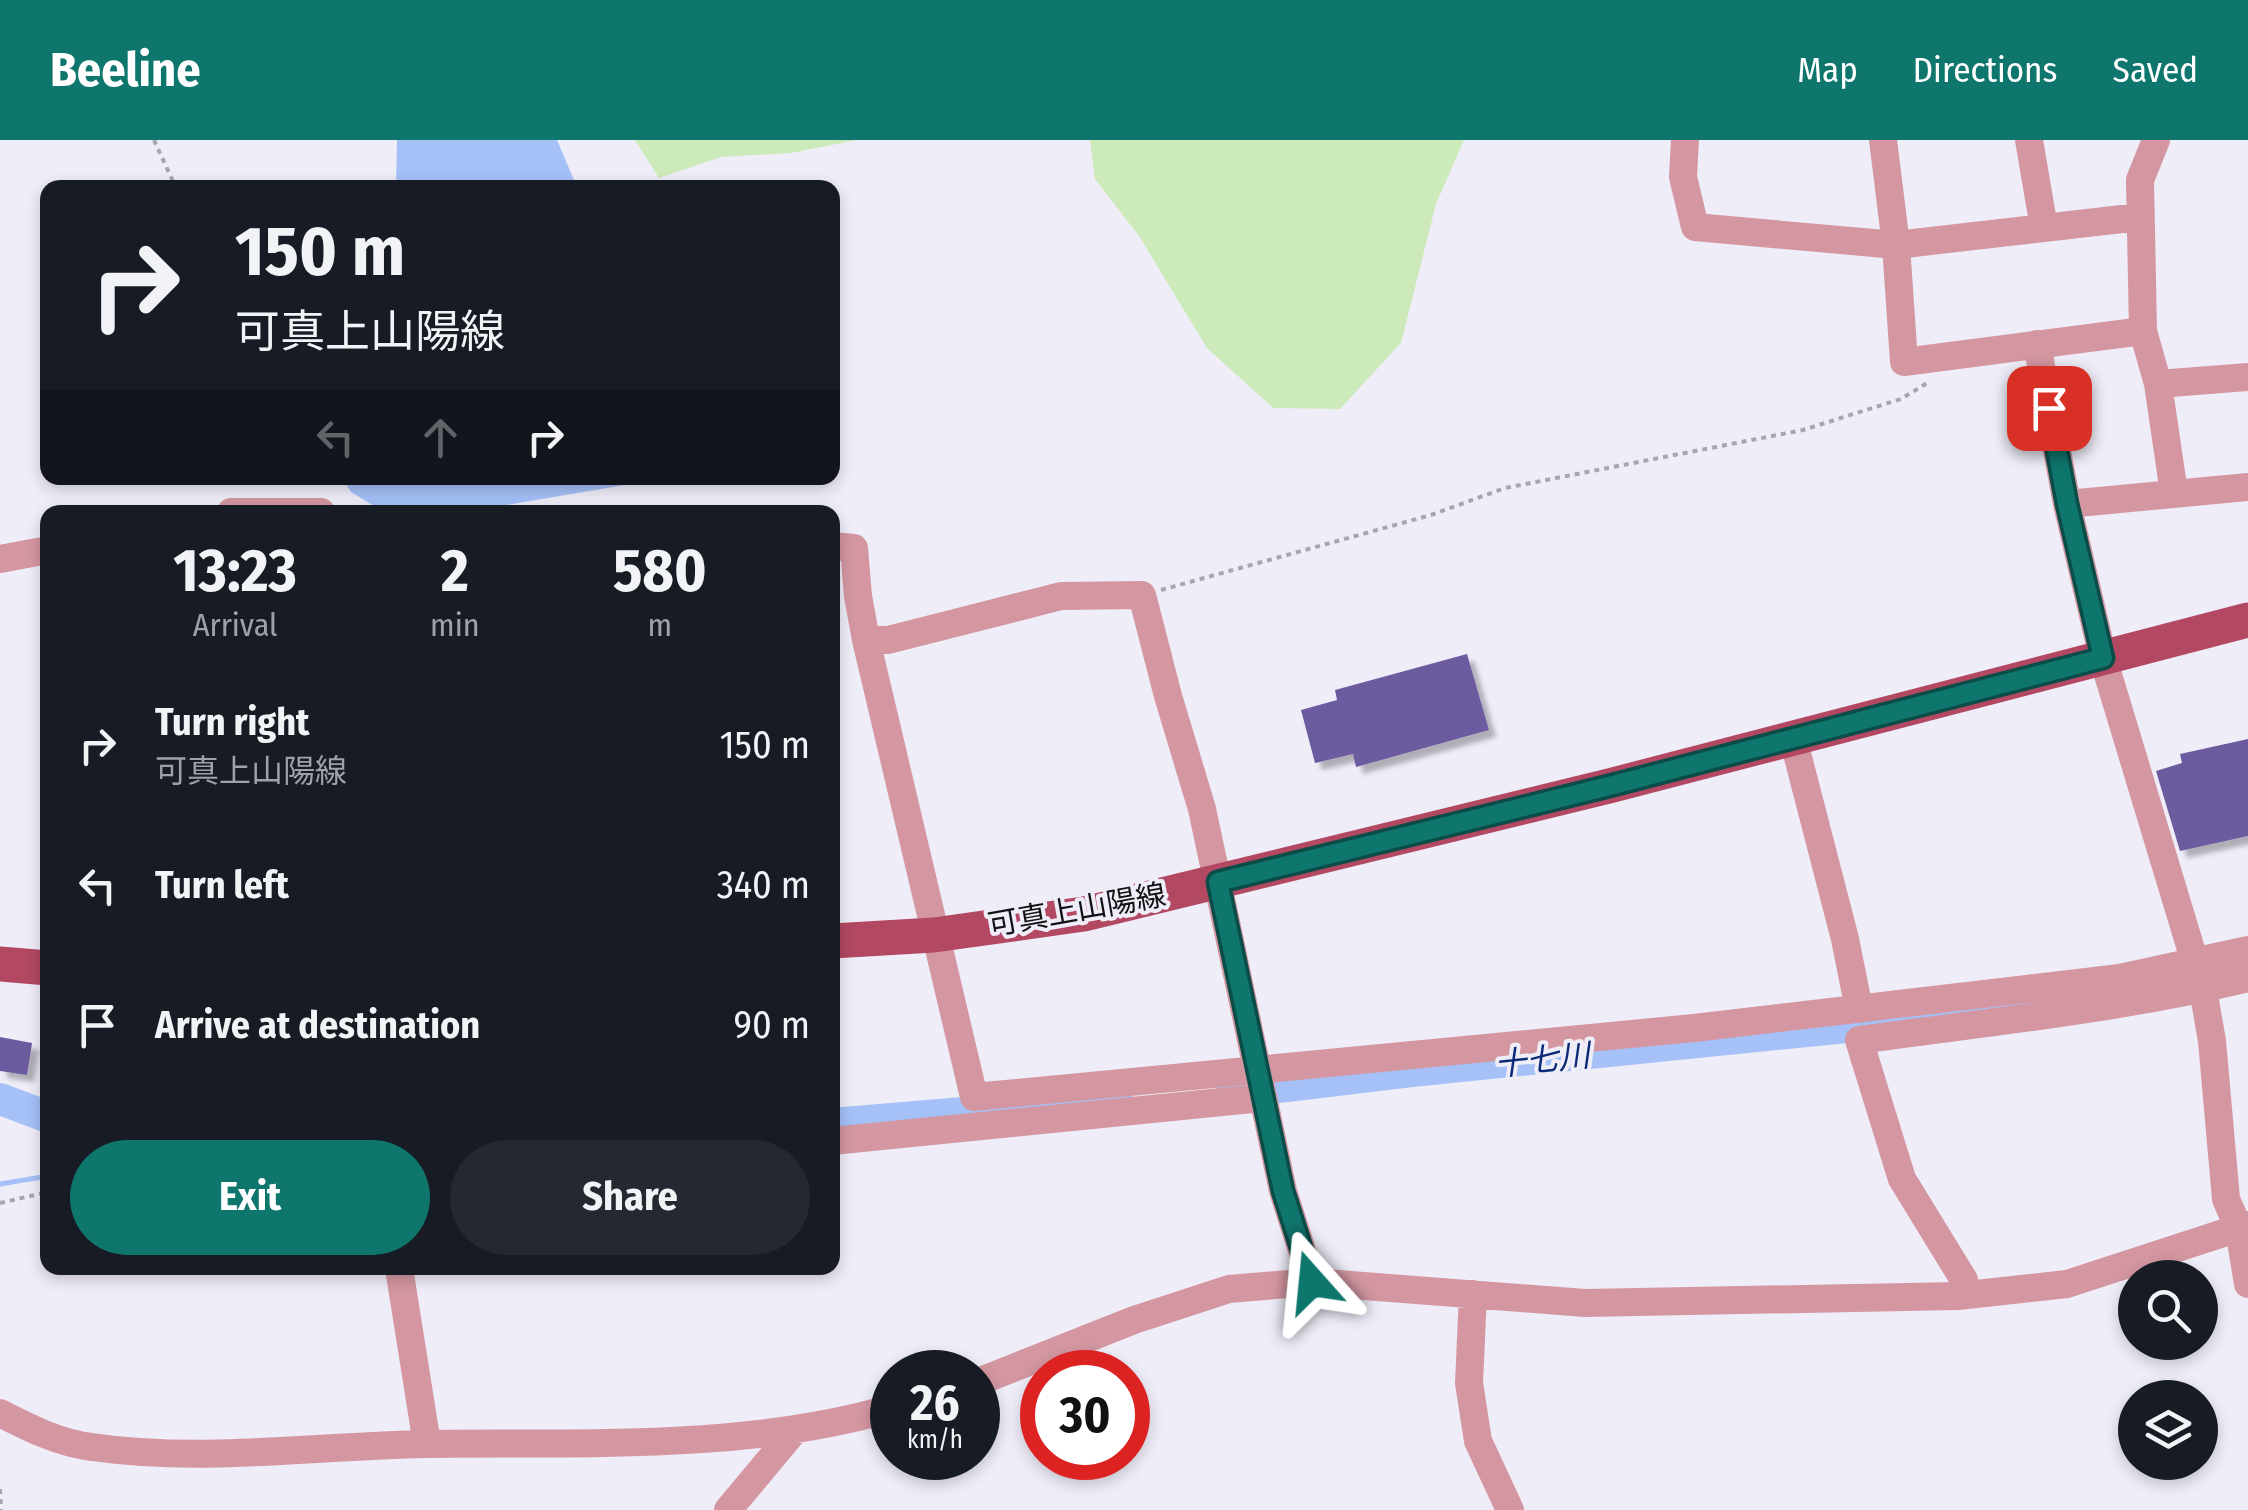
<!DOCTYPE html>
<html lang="en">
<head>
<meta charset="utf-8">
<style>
	:root { --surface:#171b24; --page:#242831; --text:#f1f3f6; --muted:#9ea1a6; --accent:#0f766e }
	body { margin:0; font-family:"Fira Sans Condensed","Noto Sans JP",sans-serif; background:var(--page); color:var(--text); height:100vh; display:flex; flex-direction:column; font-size:38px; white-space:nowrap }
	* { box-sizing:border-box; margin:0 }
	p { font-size:32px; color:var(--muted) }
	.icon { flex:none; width:55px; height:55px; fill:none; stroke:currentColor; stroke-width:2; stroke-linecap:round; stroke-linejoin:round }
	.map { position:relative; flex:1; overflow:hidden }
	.panel { position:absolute; left:40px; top:365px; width:800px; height:770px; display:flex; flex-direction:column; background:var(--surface); border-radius:20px; box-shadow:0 5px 15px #0003 }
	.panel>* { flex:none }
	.top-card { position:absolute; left:40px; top:40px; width:800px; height:305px; border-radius:20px; box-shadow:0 5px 15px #0003; background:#171b24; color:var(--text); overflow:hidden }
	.tools { position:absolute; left:2118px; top:1120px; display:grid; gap:20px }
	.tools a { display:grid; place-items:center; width:100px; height:100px; border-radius:50%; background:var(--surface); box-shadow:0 5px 15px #0003; font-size:50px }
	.speed { position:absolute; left:870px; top:1210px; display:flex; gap:20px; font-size:50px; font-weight:700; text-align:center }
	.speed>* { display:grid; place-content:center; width:130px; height:130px; border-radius:50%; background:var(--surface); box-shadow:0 5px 15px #0003; line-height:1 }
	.speed small { font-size:25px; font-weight:400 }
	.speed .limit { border:15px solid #d22; background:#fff; color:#111 }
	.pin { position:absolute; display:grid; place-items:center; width:85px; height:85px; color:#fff; margin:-42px; border-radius:20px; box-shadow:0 5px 15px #0006 }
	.me { position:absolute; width:110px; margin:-55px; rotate:342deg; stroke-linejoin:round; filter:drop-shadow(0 0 8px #0008) }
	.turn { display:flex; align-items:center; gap:35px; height:210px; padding:0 30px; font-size:45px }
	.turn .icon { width:130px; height:130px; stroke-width:2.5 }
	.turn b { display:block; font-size:70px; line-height:85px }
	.lanes { display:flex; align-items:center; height:95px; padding:0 30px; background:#0003; justify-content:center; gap:50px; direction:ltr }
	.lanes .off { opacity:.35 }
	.eta { display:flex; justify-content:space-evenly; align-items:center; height:170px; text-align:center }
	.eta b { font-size:60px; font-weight:700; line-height:70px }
	.cta { display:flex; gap:20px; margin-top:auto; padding:20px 30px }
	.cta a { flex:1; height:115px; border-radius:60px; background:var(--accent); color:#fff; font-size:40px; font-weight:700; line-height:115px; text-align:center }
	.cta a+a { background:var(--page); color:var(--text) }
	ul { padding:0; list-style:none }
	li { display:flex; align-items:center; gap:30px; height:140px; padding:0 30px }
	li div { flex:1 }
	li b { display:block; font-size:38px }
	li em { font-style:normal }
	header { display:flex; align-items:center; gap:60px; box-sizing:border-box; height:140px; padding:0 50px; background:var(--accent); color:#fff }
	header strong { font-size:48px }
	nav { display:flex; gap:55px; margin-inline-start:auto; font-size:35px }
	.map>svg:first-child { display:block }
	.green { fill:#cdebba }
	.water { fill:#a5c1f8 }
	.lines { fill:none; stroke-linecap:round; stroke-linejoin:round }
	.stream { stroke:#a5c1f8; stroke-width:5 }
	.river { stroke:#a5c1f8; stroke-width:32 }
	.building { fill:#6c5b9f; filter:url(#shadow) }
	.path { stroke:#a7a6ae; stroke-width:4; stroke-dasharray:5 5; stroke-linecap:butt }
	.minor { stroke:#d497a2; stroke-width:28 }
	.major { stroke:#b34863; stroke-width:35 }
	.route-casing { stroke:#0a4d48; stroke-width:25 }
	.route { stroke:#0f766e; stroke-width:18 }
	.labels { text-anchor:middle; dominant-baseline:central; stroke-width:8; stroke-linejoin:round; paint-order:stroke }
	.street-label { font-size:30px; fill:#121215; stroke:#efedf8 }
	.water-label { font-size:32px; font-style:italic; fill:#0b2976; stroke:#efedf8 }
</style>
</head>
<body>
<header>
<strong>Beeline</strong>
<nav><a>Map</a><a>Directions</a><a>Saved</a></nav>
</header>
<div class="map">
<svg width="2248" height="1370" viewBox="0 0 2248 1370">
	<defs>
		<filter id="shadow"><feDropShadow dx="7" dy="7" stdDeviation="2.5" flood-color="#0004"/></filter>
	</defs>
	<rect width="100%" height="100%" fill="#efedf8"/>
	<path class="green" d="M635,0H857L791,13L721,17L659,38Z
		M1090,0H1464L1436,64L1401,203L1340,269L1273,268L1207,208L1139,96L1095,39Z"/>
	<path class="water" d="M397,0H557L577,47H396Z
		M342,338H666L465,372H384L351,352Z"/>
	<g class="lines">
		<path class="stream" d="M0,1044L48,1036"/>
		<path class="river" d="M1231,953L1411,931L1877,884L2096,854
			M0,959L48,977
			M832,984L1117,960"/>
	</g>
	<path class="building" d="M1467,514L1489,590L1356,627L1353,614L1315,623L1301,570L1337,560L1335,550Z
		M2248,599V696L2180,711L2156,631L2182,623L2180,614Z
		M0,897L32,903L27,935L0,931Z"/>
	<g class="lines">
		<path class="path" d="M154,0L176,48
			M1161,450L1431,375L1505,348L1803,290L1901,259L1927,243
			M0,1063L48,1052
			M0,1349L1,1370"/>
		<path class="minor" d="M1685,0L1683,37L1695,87L1896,105L2139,77
			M1883,0L1896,105L1904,222L2143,191
			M2029,0L2044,88
			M2156,0L2140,40L2143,191L2158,244L2174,353
			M2037,204L2067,364L2103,518L2203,849L2212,901L2226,1059L2239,1089L2248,1144
			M2158,244L2248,237
			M2067,364L2248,347
			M231,372H321
			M832,406L854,408L858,456L866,500L974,957L1694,888L2120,838L2248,810
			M0,419L48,410
			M866,500H888L1061,456L1142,455L1168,556L1202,669L1283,1051L1312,1142
			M1793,598L1845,799L1859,869
			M832,1001L1262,958
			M399,1128L427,1304
			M1473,1154L1469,1243L1478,1301L1510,1370
			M1967,1155L1964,1140L1902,1039L1859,900C1989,882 2121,869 2248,838
			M978,1242L1134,1180L1229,1149L1312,1142L1585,1163L1958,1156L2067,1144L2248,1085
			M0,1273C29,1288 59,1303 92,1307C202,1323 315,1306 425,1304C577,1302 746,1311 892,1268
			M728,1370L794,1291"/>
		<path class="major" d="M832,801L934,795L1084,774L1609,646L2248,480
			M0,824L48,828"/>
	</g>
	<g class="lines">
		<defs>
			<path id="route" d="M1312,1142L1283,1051L1218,742L1609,646L2103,518L2067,364L2049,268"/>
		</defs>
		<use href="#route" class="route-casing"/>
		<use href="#route" class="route"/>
	</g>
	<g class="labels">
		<g class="street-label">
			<text transform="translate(1077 770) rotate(-10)">可真上山陽線</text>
		</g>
		<g class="water-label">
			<text transform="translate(1542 920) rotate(-6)">十七川</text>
		</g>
	</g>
</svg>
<div class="tools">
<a><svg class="icon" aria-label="search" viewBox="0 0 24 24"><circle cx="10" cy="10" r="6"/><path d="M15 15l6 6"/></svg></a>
<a><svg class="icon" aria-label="layers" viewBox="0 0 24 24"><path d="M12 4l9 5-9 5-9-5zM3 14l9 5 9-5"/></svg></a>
</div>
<div class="speed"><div>26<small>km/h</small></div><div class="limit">30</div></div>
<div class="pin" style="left:2049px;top:268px;background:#d93025"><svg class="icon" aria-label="arrive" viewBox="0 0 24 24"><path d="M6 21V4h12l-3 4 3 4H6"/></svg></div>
<svg class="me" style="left:1312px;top:1142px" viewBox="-20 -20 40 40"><path d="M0-17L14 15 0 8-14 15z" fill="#0f766e" stroke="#fff" stroke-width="4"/></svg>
<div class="top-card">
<div class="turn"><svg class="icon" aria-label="right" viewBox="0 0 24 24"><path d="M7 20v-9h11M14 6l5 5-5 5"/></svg><div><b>150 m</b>可真上山陽線</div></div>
<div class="lanes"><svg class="icon off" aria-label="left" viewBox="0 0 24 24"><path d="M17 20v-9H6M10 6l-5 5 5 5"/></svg><svg class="icon off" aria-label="ahead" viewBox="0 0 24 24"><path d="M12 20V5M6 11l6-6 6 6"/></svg><svg class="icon" aria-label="right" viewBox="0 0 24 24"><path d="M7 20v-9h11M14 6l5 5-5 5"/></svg></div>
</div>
<section class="panel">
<div class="eta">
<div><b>13:23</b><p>Arrival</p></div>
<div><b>2</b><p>min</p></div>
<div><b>580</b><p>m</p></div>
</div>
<ul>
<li><svg class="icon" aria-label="right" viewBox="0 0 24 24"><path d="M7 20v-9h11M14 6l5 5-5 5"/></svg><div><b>Turn right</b><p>可真上山陽線</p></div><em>150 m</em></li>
<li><svg class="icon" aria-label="left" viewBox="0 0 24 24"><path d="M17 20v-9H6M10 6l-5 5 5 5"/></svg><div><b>Turn left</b></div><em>340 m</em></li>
<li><svg class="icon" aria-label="arrive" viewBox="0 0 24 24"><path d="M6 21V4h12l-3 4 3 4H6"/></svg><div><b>Arrive at destination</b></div><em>90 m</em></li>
</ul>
<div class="cta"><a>Exit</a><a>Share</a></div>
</section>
</div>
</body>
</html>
